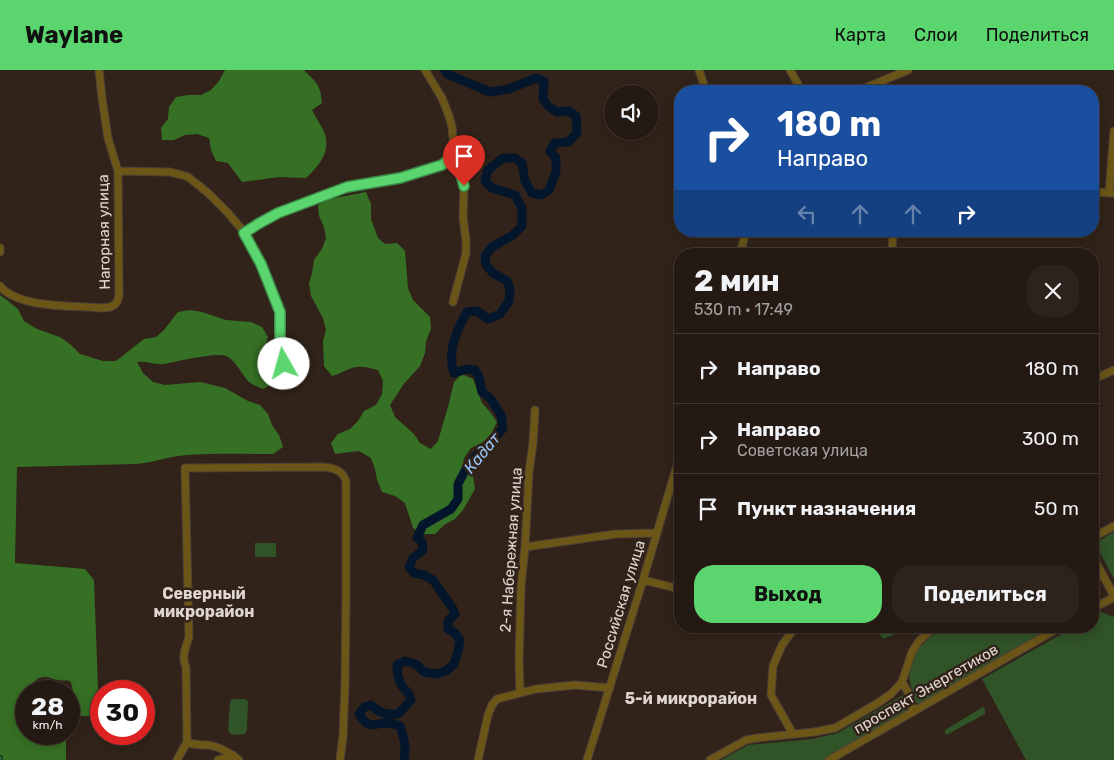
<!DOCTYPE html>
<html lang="ru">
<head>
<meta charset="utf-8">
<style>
	:root { --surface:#251a13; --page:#2d231c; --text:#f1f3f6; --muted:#a3a1a0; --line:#423833; --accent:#5bd56e }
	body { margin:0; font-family:Rubik,sans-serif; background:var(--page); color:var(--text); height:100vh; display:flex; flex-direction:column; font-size:19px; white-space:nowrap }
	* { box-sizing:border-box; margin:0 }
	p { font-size:16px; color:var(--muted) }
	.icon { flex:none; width:28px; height:28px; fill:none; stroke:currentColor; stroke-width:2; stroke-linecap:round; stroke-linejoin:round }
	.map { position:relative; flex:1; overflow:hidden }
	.details { position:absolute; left:674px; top:178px; width:425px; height:385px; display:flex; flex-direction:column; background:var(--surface); border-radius:20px; box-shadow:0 2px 12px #0003,0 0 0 1px var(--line) }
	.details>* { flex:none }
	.top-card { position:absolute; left:674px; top:15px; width:425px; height:152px; border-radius:20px; box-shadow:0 2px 12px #0003,0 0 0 1px var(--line); background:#1a4fa0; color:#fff; overflow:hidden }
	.controls { position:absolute; left:604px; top:15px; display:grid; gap:10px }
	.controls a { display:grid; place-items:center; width:55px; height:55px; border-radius:50%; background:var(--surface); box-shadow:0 2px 12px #0003,0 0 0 1px var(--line); font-size:25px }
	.speed { position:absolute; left:15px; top:610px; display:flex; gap:10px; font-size:25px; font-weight:700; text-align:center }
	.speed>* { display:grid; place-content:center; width:65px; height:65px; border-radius:50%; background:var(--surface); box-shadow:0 2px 12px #0003,0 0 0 1px var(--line); line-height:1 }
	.speed small { font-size:12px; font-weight:400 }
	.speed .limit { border:8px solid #d22; background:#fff; color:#111 }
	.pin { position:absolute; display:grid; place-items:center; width:42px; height:42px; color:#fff; margin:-51px -21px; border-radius:50% 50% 50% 0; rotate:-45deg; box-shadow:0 0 5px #0007 }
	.pin .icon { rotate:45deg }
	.me { position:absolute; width:55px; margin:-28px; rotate:353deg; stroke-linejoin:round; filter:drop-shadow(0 0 4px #0008) }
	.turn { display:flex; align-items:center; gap:18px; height:105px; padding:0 20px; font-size:22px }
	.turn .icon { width:65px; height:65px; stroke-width:2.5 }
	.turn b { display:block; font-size:35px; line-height:42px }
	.lanes { display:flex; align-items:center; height:48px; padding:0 20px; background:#0003; justify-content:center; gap:25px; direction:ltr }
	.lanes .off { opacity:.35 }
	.round { display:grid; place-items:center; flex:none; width:52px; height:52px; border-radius:20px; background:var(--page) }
	.head { display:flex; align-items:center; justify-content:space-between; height:85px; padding:0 20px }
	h1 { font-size:30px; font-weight:700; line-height:38px }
	.button { display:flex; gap:10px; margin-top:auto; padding:10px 20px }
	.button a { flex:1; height:58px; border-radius:20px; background:var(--accent); color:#111; font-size:20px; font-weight:700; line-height:58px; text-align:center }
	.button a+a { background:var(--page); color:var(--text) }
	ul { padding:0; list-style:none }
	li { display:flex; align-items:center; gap:15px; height:70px; padding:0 20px; border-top:1px solid var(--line) }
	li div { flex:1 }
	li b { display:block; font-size:19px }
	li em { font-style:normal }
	header { display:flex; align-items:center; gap:30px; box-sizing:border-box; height:70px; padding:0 25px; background:var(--accent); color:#111 }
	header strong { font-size:24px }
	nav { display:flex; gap:28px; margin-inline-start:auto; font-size:18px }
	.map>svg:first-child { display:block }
	.green { fill:#315328 }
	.forest { fill:#367024 }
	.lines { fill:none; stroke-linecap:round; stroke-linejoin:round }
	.stream { stroke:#04162b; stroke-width:1 }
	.river { stroke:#04162b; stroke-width:9 }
	.minor-casing { stroke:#4d4036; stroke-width:9 }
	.minor { stroke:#6b5618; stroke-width:7 }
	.route-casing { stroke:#3b8a48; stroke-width:12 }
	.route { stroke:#5bd56e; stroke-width:9 }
	.labels { text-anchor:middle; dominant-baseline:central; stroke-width:5; stroke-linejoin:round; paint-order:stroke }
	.street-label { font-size:15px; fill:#e0d6d0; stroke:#312319 }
	.water-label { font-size:16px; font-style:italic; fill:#96c4fb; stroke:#312319 }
	.neighbourhood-label { font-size:16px; font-weight:bold; fill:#e0d6d0; stroke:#312319 }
</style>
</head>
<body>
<header>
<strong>Waylane</strong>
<nav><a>Карта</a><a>Слои</a><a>Поделиться</a></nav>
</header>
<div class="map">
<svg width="1114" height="690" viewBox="0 0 1114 690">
	<rect width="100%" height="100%" fill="#312319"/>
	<path class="green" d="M1114,462V509L1095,473Z
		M255,473H276V487H255Z
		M1101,542L1114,547V690H1026L982,609L1076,556H1092L1093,547Z
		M874,556H909L893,565L883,569Z
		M949,556H1054L918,635L913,629L909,605L915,582L931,566Z
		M903,625L906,628C907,633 907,637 906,643L824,690H721L748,675L812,669L838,663Z
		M233,629H244L247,630L248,632L247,660L245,664L232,665L228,661L230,633L231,630Z
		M983,637L985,639V644L948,664H945V660Z"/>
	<path class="forest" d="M225,0H304C317,14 320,13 322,33L312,40C316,48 321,55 324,62C332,80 319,96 306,108L279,107L242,112L228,93L216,91L211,80L209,68L197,64L185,65L174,70H162L161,58L168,49L169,37L176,27L188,25H201L211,20L219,11Z
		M366,122L371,134V149L378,168L385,174L397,173L405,181L408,218L413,230L430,247L431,259L426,271L425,283L420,296L403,315L390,335L395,347L414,364L420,373L431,379L438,371L448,337L454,312L462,304L473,309L482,333L490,342L497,352L491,364L482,373L471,378L464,388L462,400L473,406L475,419L463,440L455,449L444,455L435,464H423L413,458L405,433L395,426L382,422L377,410L375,399L371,388L359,381L335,384L331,373L338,364L350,359L358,351L364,341L376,335L382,324L383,311L378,300C370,298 360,295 352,298C346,300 339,304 332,306L324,296L323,271L326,260L323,248L311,226L309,214L312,203L314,190L322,179L326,168L324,157L319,146L318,135L330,129Z
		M0,225L8,231L18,239L24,251L37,259L60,267L71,275L80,284L103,291H116L144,269L156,267L164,260L178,242L190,240L202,242L226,250L251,252L262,257L268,267L263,292L269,302L274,313L263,319C258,317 253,315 249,312C241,304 236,290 226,286C216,282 176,292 164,294C155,295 146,291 137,292L143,303L153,312L165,315L200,312L213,315L225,318L248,331L260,335L268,344L272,355L279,365L283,377L273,384C245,384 215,383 186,385C169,386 153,393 136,394L17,397L15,493L85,499L94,510L99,646H69C69,643 68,640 69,637C70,626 76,624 70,611C66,610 62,611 58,610C54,610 50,607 46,607C37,606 31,613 31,621H26V664H66V690H0Z"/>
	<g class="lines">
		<path class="stream" d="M0,685L2,686V690"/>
		<path class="river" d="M404,690C407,678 404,667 400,656C396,655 392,653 388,653C372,653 370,661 359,644L364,637L371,635C379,643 386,645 398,644L411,630C409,621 406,622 402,616C398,610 397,602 397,595L405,591L416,594L424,602L436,604L446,601L454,594L458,581L460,570L454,562L448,559V551L455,544L453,539L433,510L424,505L414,503L409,497L413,488L423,480L422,472L417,468L423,455L451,439L458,429V414L467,397L477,385L488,376L503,358L501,345L490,328L482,322L479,307L475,300L467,299L454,303C447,283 457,259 467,242L477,241L488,249L500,244L509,231L510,219L507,211L493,203L486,195L485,186L492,177L513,165L522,156V138L515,125L492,118L485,111L488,100L503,88H515L522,93L525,111L532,123L541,125L549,120L556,102V88L550,81L555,73L568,72L577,63L576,46L569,41L557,42L548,36L543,29L544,11L536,8L509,19L490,22L447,4L445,0"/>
		<defs>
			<path id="minor" d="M425,0L442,28L449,46L452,57L454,79L464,116L463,147L466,170V183L453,232
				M699,0L706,21
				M790,0L798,14L799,21
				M858,21L908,0
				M118,101L170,102L182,105L188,107L207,122L228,143L245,163L261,194L278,236L281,250L280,271L283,293
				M1092,122L1114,123
				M1109,123L1114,61
				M245,163L258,153L278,143L347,117L400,108L442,95L451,87L454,79
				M0,178V182
				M740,184L746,161
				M892,184L893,161
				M0,216C16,236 63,236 88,237C95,237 108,240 114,235C118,233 118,229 119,225L118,101L108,68L102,28L99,0
				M1092,310L1114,300
				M1092,468L1114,456
				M525,477L616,464L657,463
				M1092,485L1114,526
				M643,510L680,519
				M1092,539L1114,527
				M902,612L909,624L913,642
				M520,622L519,589L521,517L525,477L529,402L533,373L535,340
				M793,664L771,625L773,596L782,575L796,556
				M187,672C194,675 199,675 207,675C219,676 229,682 239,690
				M177,690L187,672L186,597C181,587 186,577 189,567L185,398L323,397C334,398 342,400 346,411V527L345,616L343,666L340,690
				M218,690L233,685
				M478,690L488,645L492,635L497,629L536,619L575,615L610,618
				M587,690L643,510L680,385
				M710,690L746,670L757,668L814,662L835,658L878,633L891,624L902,612L912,582L919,571L932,559L937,556
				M829,690L1062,556"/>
		</defs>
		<use href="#minor" class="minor-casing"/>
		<use href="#minor" class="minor"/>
	</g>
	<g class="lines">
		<defs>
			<path id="route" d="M284,294L280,271V242L261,194L244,163L258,154L278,143L347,117L400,108L442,95L451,87L454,79L464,116"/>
		</defs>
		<use href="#route" class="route-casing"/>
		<use href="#route" class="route"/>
	</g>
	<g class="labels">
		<g class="street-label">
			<text transform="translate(104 162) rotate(-91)">Нагорная улица</text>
			<text transform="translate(511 480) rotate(-86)">2-я Набережная улица</text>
			<text transform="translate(621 534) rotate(-73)">Российская улица</text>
			<text transform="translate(926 619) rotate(-30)">проспект Энергетиков</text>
		</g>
		<g class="water-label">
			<text transform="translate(482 383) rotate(-50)">Кадат</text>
		</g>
		<g class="neighbourhood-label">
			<text x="204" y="523">Северный<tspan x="204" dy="18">микрорайон</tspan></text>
			<text x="691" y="628">5-й микрорайон</text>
		</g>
	</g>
</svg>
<div class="controls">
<a><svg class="icon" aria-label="sound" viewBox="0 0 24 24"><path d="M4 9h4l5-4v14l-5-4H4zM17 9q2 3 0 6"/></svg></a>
</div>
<div class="speed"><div>28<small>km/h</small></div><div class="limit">30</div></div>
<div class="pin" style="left:464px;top:116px;background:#d93025"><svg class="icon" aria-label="arrive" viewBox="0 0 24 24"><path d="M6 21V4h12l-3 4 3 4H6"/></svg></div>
<svg class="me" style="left:284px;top:294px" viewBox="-20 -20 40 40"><circle r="19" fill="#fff"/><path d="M0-13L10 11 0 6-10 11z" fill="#5bd56e"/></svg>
<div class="top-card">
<div class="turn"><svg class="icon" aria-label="right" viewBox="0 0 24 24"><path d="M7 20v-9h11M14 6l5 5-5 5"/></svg><div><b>180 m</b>Направо</div></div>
<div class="lanes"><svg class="icon off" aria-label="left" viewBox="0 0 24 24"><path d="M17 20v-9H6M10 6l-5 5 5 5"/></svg><svg class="icon off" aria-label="ahead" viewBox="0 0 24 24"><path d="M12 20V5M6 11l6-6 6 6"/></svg><svg class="icon off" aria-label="ahead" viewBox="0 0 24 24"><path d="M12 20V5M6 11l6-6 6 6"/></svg><svg class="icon" aria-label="right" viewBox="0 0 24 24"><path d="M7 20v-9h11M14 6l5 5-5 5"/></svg></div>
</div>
<section class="details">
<div class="head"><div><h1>2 мин</h1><p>530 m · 17:49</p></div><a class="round"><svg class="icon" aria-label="close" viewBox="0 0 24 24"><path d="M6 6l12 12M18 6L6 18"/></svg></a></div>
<ul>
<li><svg class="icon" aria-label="right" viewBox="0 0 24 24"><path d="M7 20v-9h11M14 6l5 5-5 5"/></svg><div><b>Направо</b></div><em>180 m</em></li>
<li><svg class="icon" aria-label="right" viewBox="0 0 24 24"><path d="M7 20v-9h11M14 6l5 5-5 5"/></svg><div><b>Направо</b><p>Советская улица</p></div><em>300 m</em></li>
<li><svg class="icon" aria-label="arrive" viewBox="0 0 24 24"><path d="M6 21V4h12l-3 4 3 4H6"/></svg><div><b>Пункт назначения</b></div><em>50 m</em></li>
</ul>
<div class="button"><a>Выход</a><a>Поделиться</a></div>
</section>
</div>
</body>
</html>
